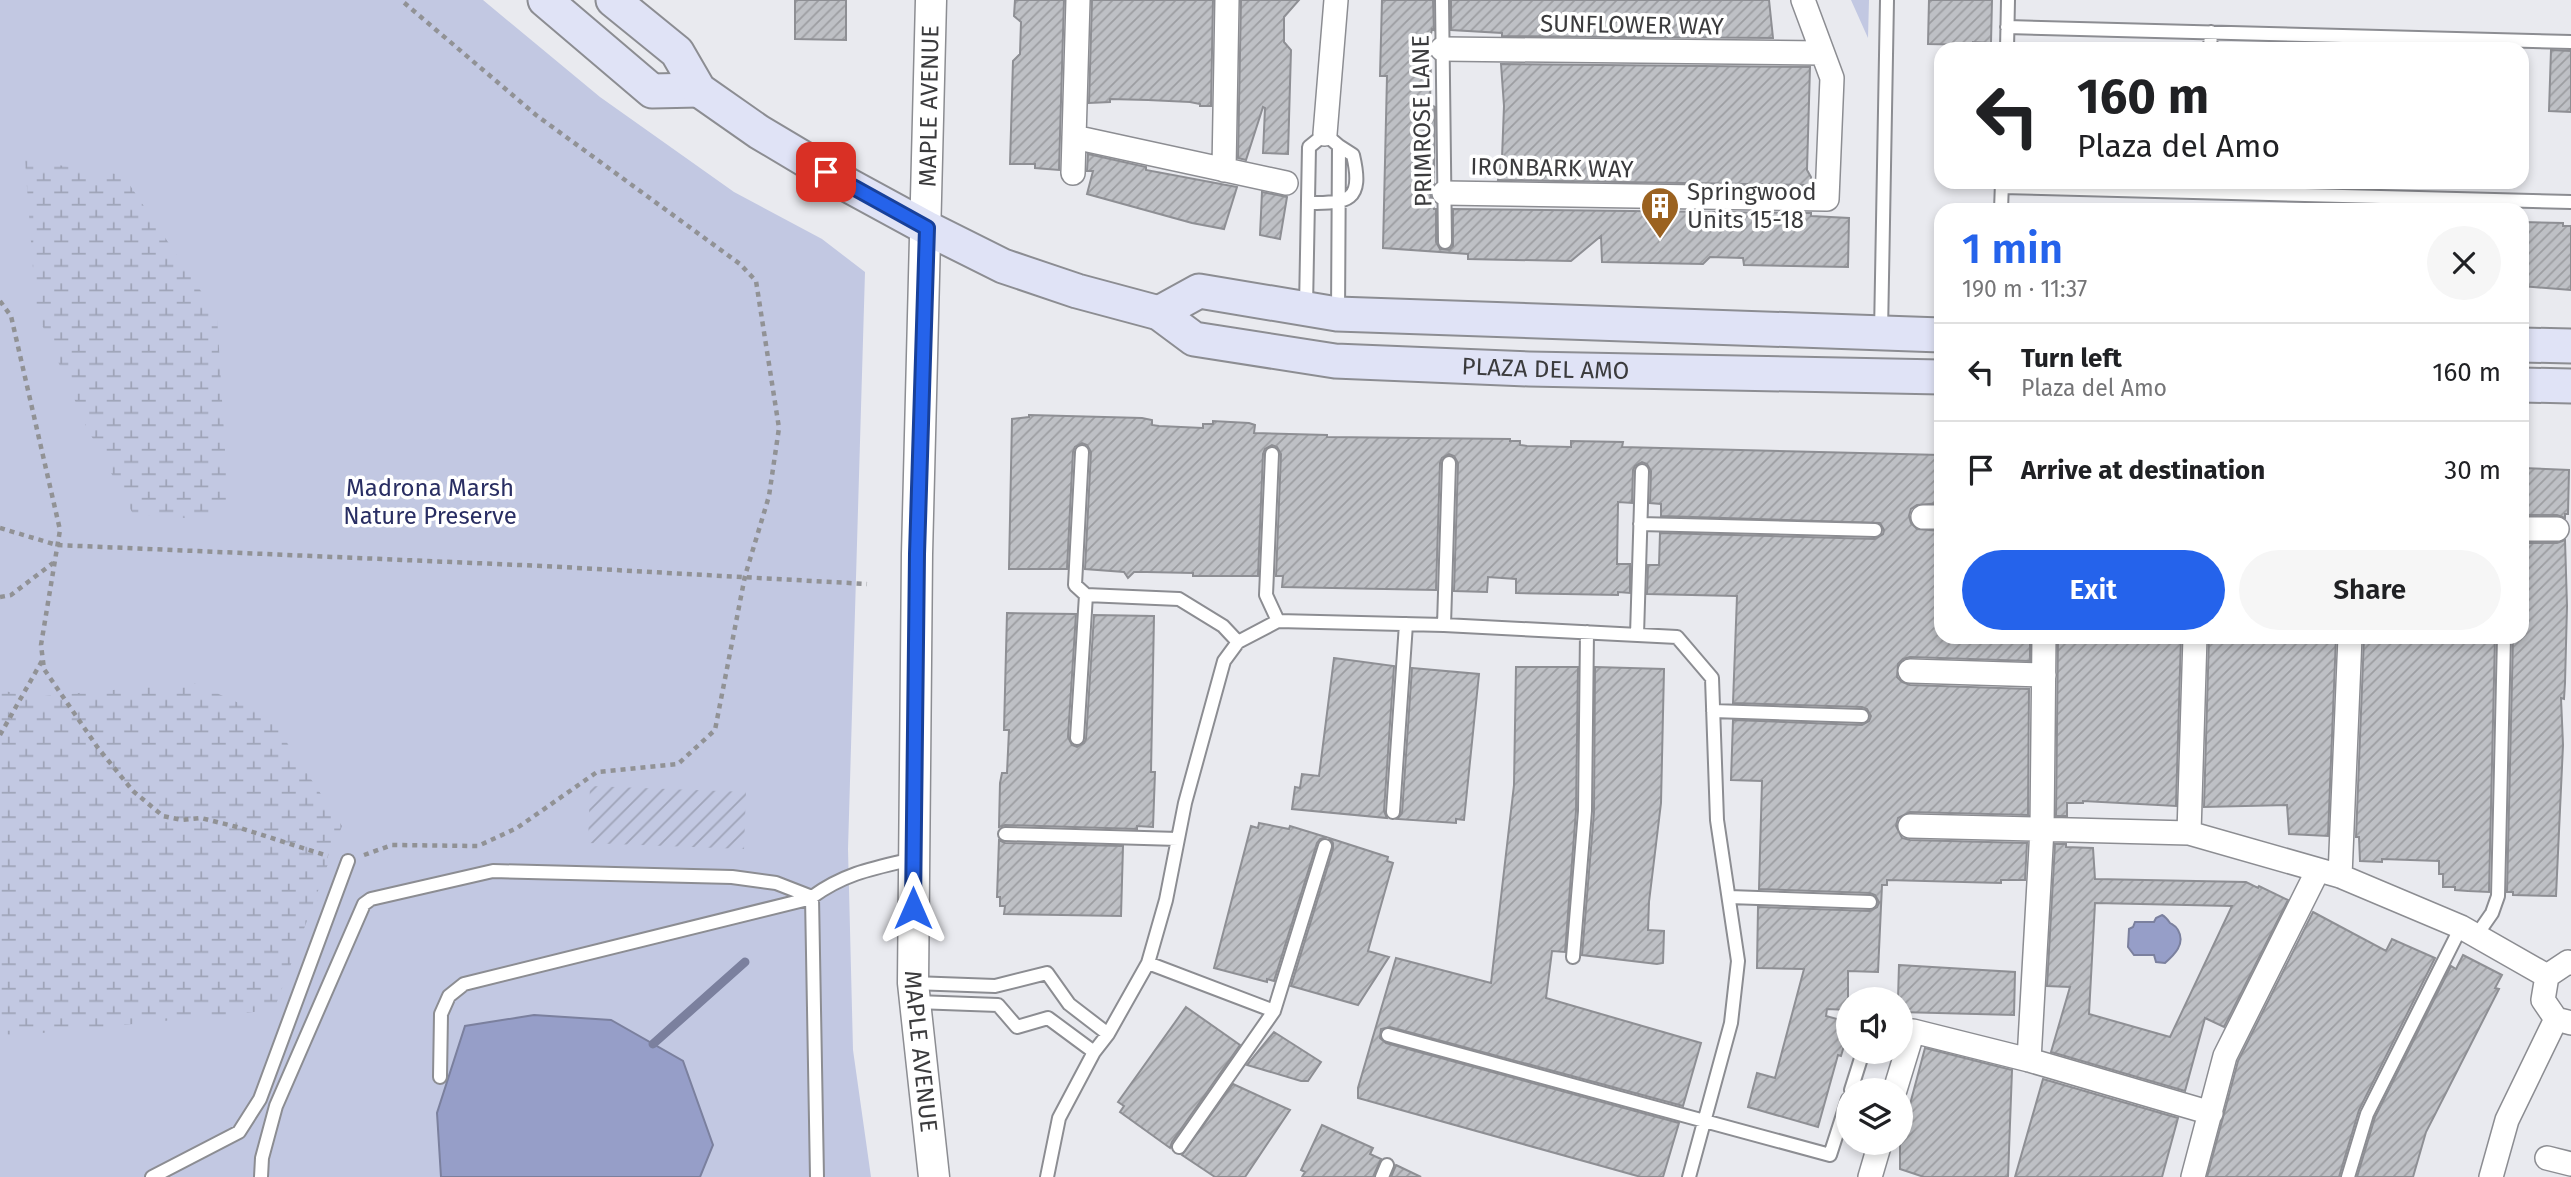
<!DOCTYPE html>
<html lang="en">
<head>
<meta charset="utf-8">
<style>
	:root { --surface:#fff; --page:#f6f6f6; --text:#202124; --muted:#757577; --line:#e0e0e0; --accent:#2563eb }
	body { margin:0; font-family:"Fira Sans",sans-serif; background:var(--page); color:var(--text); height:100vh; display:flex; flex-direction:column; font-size:26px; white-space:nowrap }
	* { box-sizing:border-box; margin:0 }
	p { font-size:23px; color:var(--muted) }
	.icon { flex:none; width:38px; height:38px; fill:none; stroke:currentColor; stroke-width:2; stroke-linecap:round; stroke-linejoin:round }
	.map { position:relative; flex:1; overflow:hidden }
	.details { position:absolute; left:1934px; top:203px; width:595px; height:441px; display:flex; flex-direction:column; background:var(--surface); border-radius:21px; box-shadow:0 4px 10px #0003 }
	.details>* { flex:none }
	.banner { position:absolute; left:1934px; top:42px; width:595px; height:147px; border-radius:21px; box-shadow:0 4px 10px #0003; background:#fff; color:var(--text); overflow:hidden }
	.fabs { position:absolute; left:1836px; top:987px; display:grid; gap:14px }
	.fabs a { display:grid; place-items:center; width:77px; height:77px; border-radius:50%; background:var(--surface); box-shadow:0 4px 10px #0003; font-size:35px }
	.pin { position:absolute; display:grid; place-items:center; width:60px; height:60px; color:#fff; margin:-30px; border-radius:14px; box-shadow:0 4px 10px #0006 }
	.me { position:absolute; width:77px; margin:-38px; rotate:0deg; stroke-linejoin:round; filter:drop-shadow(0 0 5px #0008) }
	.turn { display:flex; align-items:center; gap:24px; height:147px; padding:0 28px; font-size:32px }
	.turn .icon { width:91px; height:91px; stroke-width:2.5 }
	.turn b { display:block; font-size:49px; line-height:60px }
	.round { display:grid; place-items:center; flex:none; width:74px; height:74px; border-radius:37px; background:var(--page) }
	.head { display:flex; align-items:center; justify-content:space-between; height:119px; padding:0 28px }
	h1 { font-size:42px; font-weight:600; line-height:52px; color:var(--accent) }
	.cta { display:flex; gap:14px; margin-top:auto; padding:14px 28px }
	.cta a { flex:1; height:80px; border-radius:42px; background:var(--accent); color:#fff; font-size:28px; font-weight:600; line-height:80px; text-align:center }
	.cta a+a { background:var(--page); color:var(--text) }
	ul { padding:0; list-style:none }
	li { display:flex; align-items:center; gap:21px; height:98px; padding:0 28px; border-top:2px solid var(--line) }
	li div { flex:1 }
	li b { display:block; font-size:26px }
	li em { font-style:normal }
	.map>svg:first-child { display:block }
	.green { fill:#c2c8e2 }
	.wetland { fill:url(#wetland-marsh) }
	.garden { fill:url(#garden-furrows) }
	.water { fill:#969ec8; stroke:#7b809e; stroke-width:2 }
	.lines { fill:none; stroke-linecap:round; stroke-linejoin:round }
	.stream { stroke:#7b809e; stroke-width:9 }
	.building { fill:url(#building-hatch); stroke:#8e8f94; stroke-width:2; fill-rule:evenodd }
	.service-casing { stroke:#8c8d92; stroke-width:16 }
	.minor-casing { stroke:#8c8d92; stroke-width:26 }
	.tertiary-casing { stroke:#8c8d92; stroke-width:33 }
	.secondary-casing { stroke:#8c8d92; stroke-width:37 }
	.path { stroke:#919295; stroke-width:4.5; stroke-dasharray:5 5; stroke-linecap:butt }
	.service { stroke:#fff; stroke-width:12 }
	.minor { stroke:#fff; stroke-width:23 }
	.tertiary { stroke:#fff; stroke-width:30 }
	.secondary { stroke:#e0e3f6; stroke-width:33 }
	.route-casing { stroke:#184099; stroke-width:18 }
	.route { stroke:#2563eb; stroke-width:12 }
	.labels { text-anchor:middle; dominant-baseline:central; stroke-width:7; stroke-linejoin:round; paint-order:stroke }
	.street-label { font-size:24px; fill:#3b3b3d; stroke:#fff }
	.poi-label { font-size:24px; fill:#3b3b3d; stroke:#fff; text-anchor:start }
	.park-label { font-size:24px; fill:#292e63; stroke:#fff }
</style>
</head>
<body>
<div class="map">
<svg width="2571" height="1177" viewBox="0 0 2571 1177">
	<defs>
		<pattern id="wetland-marsh" width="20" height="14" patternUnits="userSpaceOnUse" patternTransform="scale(1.75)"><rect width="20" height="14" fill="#c2c8e2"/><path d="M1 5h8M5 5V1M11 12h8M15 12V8" fill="none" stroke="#9fa4b8"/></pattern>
		<pattern id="garden-furrows" width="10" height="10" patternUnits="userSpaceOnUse" patternTransform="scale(1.75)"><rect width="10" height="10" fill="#c2c8e2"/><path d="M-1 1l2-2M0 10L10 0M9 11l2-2" fill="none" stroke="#9fa4b8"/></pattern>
		<pattern id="building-hatch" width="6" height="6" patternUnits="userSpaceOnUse" patternTransform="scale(1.75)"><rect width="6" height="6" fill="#bec0c5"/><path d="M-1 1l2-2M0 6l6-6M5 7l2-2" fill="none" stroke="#9c9da1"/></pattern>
	</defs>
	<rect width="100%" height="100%" fill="#e9eaef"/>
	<path class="green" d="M0,0H483L600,97L734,192L822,239L865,272L848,849L853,1050L871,1177H0Z
		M1851,0H1869L1868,38Z"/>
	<path class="wetland" d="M25,160L123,175L217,315L228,501L200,519L133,514L86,426L36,311Z
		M194,683L270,717L342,826L274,1010L22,1035L0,1034V690L33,697Z"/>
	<path class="garden" d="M590,786L746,792L744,849L588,843Z"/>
	<path class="water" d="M2162,915C2166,917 2168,920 2170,923C2173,925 2176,926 2178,930C2186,944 2174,955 2165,963L2156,962L2154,955H2134L2128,947L2129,929L2133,927L2135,922H2154L2156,918Z
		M534,1015L611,1020L683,1061L713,1145L700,1177H441L437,1113L465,1026Z"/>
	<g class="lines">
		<path class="stream" d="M653,1044L745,962"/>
	</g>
	<path class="building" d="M795,0H846V40L795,39Z
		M1015,0H1064L1059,170L1035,168V164H1010L1013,61L1020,54L1021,22L1014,16Z
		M1092,0H1213L1211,106H1200V104L1190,102L1148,100L1110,99V102L1089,103Z
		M1241,0H1299L1284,17V42L1291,50L1288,154L1263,153L1265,108L1263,107L1246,160L1238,158Z
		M1382,0H1433L1434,30L1432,29L1428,48L1431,57L1430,104L1435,107L1434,184L1430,193L1434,209H1436V242L1440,249L1449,250L1453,246V209L1811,213V216L1849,218L1848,267L1744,265L1743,258L1710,257L1703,264L1602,262L1601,236L1571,261L1468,259V254L1383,248L1387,76H1380Z
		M1451,0H1769L1773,38L1502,36V33L1451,30Z
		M1929,0H1992L1991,43L1973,42V45L1928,44Z
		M2551,50L2571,51V112L2549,111Z
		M1501,64L1810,67L1807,170L1811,177V185L1498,180L1500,158H1502L1504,106Z
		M1088,154L1146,167V170L1237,187L1224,229L1192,223L1087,194L1093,171H1087Z
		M1262,192L1287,197L1280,239L1260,235Z
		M2522,222L2563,223V226H2571V290L2522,286Z
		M1029,415L1142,418L1152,420V425L1159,426L1203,428V424H1213V421L1249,423L1255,425L1254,433L1327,435V437L1510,439V441H1520V445L1527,446L1571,447V441L1623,442L1622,447L1941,455V503L1917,505L1911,509L1909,516L1911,523L1917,529L1941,531V573H1938L1941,637H2030V661L1910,657L1903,659L1898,664L1897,677L1902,682L1910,685L2029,689L2028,815L1910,812L1898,818L1896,826L1902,838L1910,840L2027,843L2025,880H2001V883L1887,880V885H1882L1878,972L1848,971V1010L1827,1009L1826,1016L1848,1022V1032L1841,1056L1838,1055L1818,1127L1748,1107L1757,1073L1775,1078L1804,969L1757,968L1758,907L1870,911L1877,907L1879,902L1875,895L1870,893L1759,889L1762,781L1731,780L1733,720L1862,725L1869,721L1871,716L1867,709L1862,707L1733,703L1737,596L1647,594L1648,565H1659L1660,533L1875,539L1883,534L1884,530L1880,523L1661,516V504L1650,503L1651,471L1647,464L1642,462L1635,466L1633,470L1632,503L1618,502L1617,564H1630V593L1618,592V595L1516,593V579L1488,577L1487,592L1454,591L1458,463L1454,456L1449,454L1442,458L1440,463L1436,590L1282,587L1283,576H1276L1281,454L1277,447L1272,445L1265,449L1263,454L1258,576H1193V573L1147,572H1134L1128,578L1124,572L1085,569L1091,452L1087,445L1082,443L1075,447L1073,452L1067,569H1009L1012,419L1029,417Z
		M2522,468L2569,470L2568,514H2565V518L2557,515H2523Z
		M2565,540L2567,606L2565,683L2564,699L2561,698L2563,745L2556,896L2513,895V892H2507L2513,637H2522L2523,543H2557Z
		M1007,613L1076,614L1068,737L1072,745L1077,747L1084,743L1086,739L1094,615L1154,616L1151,772H1155L1153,827L1137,826V829L1005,825L999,827L1000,783L1002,773H1007L1009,730H1004Z
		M2058,637H2181L2176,806L2083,801V803H2067V816H2056Z
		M2209,637H2336L2328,836L2289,834L2287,805L2204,807Z
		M2364,637H2495L2489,892L2468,891L2455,890V887H2443V874H2439V861L2382,859V862L2360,861L2359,837H2356Z
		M1334,658L1394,666L1384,811L1387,818L1292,809L1295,787L1300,788L1302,774L1319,776Z
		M1516,667H1578L1576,811L1565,952L1552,951L1546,998L1701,1043L1683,1106L1390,1027L1381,1029L1380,1038L1386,1043L1679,1123L1663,1177H1641L1358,1098V1088L1396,958L1491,983L1514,785Z
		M1595,667L1664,669L1661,803L1649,902L1648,930L1664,931L1663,963L1657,964L1582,955L1594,812Z
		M1412,668L1479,674L1464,820L1456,819V823L1397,819L1402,813Z
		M1259,823L1289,829L1290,826L1326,837L1320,839L1317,843L1274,981L1267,979V982L1214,968L1251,826L1258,828Z
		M1329,838L1388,857L1387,861L1393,863L1368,951L1389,957L1358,1005L1291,986L1333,849V843Z
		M999,840L1005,843L1123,846L1121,916L1004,914L1005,906H1000V897H997Z
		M2055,844H2066V847L2093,848L2095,879L2246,882L2258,888L2259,886L2288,900L2224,1027L2205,1018L2185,1091L2051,1052L2070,987L2047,986ZM2095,903L2232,906L2170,1037L2089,1014Z
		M2313,912L2386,951L2392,939L2435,958L2359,1110L2339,1177H2207L2238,1061Z
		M2463,955L2502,975L2495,988L2499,989L2426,1132L2413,1177H2357L2375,1117L2451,966L2456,969Z
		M1899,965L2015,972L2014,1015L1900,1012V999H1898Z
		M1186,1007L1240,1045L1172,1142L1170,1148L1120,1112L1124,1106L1118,1102Z
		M1274,1032L1321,1062L1308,1081H1301L1247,1065Z
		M1925,1048L2012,1070L2008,1177H1924L1900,1169V1142Z
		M2043,1079L2178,1118L2162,1177H2015Z
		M1233,1084L1290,1110L1245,1177H1215L1182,1155Z
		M1322,1125L1373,1148L1370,1154L1381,1159L1373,1177H1302L1305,1172L1301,1170Z
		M1396,1165L1421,1177H1391Z"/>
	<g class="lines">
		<defs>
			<path id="service" d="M1442,0L1445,242
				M2007,27L2571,42
				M2007,49L2008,0
				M2210,49L2211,32
				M2002,187L2571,202
				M1308,203C1348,203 1364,202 1353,155L1339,146
				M2001,210L2002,182
				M1306,307L1309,147L1325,134L1339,146L1338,314
				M1881,333L1887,0
				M1082,452L1075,585L1086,595L1179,599L1223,626L1238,642
				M1272,454L1266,595L1278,621
				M1640,524L1875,530
				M1444,625L1449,463
				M1637,635L1642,471
				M1713,711L1862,716
				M1077,738L1086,595
				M1393,812L1406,624
				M1005,834L1178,839
				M1729,897L1870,902
				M2476,936L2492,913L2498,896L2504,637
				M1573,957L1585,811L1587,632
				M1148,963L1274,1011L1179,1147
				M913,983L995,986L1047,973L1069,1004L1108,1034
				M916,1002L998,1005L1017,1027L1048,1018L1094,1052
				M1274,1011L1325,846
				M1388,1035L1830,1155L1848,1099
				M440,1077L441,1014L449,996L464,984L812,898
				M1851,1090L1863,1052
				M152,1177L239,1132L260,1099L348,861
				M261,1177L262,1158L276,1106L364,904L371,899L493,871L732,877L776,883L812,897
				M817,1177L812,897C845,873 874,868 913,859
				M1047,1177L1059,1118L1094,1052L1108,1034L1148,963L1166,900L1185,803L1224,661L1238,642L1278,621L1444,625L1677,637L1712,678L1717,820L1738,961L1731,1023L1689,1177
				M1382,1177L1387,1165
				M2348,1177L2367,1114L2461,927"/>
			<path id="minor" d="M1442,49L1822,53
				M1325,134L1336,0
				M1074,137L1286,183
				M1224,170L1227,0
				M1073,173L1078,0
				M1444,193L1827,199L1832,78L1803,0
				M1923,517H1941
				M2522,529H2557
				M1910,671L2044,675
				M1910,826L2189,833L2340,876L2461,927L2547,976
				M2189,833L2195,637
				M2340,876L2350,637
				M2571,963L2568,962L2547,976L2543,1000L2556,1019L2571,1023
				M2029,1060L2042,829L2044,637
				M1895,1090L1913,1031L2029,1060L2211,1113
				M2547,1158L2571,1164
				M1870,1177L1880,1143
				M2193,1177L2225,1056L2318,870
				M2491,1177L2507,1120L2556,1019"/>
			<g id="tertiary">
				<path id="s1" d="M931,0L917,554L913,983L934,1177"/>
			</g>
			<g id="secondary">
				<path d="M545,0L652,91L699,90"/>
				<path id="s2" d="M613,0L677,52L699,90L759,132L848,185L927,228L1003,266L1077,291L1159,313L1194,339L1335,361L1529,369L1941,377"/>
				<path d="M1159,313L1199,291L1337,314L1941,335"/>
				<path d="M2522,345L2571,346"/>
				<path d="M2522,385L2571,386"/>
			</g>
		</defs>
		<use href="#service" class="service-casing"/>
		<use href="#minor" class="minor-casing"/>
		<use href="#tertiary" class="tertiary-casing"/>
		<use href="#secondary" class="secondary-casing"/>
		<path class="path" d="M0,301L11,316L60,530L41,645L44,669L98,748L133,791L163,816L182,820L201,818L237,827L328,856
			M0,528L57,545L543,566L867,584
			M0,597L11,595L53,563
			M0,735L43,659
			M364,855L392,845L478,846L517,828L597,772L678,764L715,730L745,576L769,496L779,428L756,281L740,264L536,115L401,0"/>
		<use href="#service" class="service"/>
		<use href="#minor" class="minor"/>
		<use href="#tertiary" class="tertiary"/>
		<use href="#secondary" class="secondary"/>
	</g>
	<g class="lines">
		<defs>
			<path id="route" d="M826,172L927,228L917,554L913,908"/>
		</defs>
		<use href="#route" class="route-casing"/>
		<use href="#route" class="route"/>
	</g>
	<defs>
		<symbol id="building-pin" viewBox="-11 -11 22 30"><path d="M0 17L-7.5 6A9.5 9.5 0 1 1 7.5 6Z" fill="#9b6220" stroke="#fff"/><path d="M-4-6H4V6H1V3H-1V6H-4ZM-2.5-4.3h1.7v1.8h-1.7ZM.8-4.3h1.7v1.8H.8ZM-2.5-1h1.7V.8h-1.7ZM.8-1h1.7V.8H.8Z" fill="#fff"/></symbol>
	</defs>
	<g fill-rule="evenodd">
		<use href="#building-pin" x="1638" y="184" width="44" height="60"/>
	</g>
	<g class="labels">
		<g class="street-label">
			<text transform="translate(1632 25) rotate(1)">SUNFLOWER WAY</text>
			<text transform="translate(929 106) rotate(-89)">MAPLE AVENUE</text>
			<text transform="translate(1422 121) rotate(-91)">PRIMROSE LANE</text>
			<text transform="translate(1552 168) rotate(1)">IRONBARK WAY</text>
			<text stroke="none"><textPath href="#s2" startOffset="1038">PLAZA DEL AMO</textPath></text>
			<text stroke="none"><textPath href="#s1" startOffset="1052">MAPLE AVENUE</textPath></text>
		</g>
		<g class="poi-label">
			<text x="1687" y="192">Springwood<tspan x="1687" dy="28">Units 15-18</tspan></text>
		</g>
		<g class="park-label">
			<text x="430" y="488">Madrona Marsh<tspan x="430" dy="28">Nature Preserve</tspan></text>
		</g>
	</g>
</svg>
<div class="fabs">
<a><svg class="icon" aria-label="sound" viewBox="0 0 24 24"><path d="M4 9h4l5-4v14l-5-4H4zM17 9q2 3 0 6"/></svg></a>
<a><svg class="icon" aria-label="layers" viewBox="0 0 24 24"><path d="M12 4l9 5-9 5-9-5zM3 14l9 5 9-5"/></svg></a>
</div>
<div class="pin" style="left:826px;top:172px;background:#d93025"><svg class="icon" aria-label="arrive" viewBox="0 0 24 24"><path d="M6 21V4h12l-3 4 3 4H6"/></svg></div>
<svg class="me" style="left:913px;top:908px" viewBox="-20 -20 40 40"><path d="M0-17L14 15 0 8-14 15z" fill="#2563eb" stroke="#fff" stroke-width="4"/></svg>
<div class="banner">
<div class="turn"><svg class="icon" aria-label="left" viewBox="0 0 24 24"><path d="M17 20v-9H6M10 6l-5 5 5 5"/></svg><div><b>160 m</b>Plaza del Amo</div></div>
</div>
<section class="details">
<div class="head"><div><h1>1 min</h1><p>190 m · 11:37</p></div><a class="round"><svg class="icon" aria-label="close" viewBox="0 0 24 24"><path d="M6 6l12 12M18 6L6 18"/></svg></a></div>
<ul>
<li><svg class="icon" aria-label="left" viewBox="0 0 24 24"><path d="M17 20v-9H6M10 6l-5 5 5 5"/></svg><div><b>Turn left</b><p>Plaza del Amo</p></div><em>160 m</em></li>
<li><svg class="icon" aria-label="arrive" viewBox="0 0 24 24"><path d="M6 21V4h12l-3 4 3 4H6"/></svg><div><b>Arrive at destination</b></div><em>30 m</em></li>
</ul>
<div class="cta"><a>Exit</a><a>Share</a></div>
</section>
</div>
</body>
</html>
